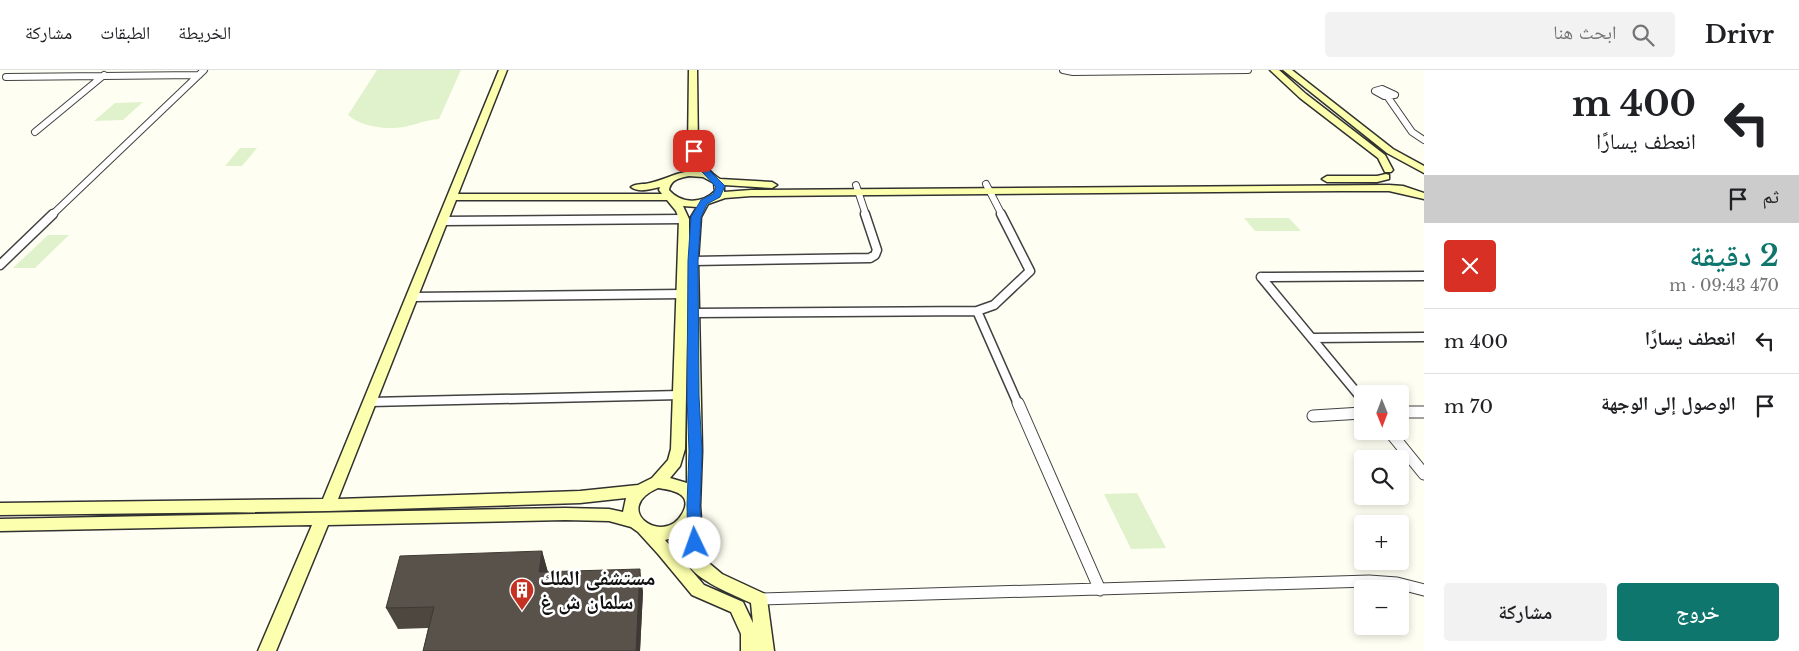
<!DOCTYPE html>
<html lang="ar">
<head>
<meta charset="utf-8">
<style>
	:root { --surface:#fff; --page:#f2f2f2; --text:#202124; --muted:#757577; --line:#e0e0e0; --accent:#0f766e }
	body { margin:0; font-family:"Libre Baskerville","Noto Naskh Arabic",serif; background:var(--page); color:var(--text); direction:rtl; height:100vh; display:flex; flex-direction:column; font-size:19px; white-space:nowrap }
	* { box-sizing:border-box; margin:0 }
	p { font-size:16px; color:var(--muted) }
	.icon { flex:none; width:28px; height:28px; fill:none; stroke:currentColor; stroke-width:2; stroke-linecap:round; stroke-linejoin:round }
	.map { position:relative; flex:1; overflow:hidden; direction:ltr }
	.drawer { display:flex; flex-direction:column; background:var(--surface); width:375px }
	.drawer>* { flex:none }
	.hud { background:#fff; color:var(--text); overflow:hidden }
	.needle { width:32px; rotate:179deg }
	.fabs { position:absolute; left:1354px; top:315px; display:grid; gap:10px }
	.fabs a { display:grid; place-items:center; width:55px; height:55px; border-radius:5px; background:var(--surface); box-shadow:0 2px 8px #0003; font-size:25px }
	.pin { position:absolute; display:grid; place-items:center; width:42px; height:42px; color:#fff; margin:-21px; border-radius:10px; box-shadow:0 2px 8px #0006 }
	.me { position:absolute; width:55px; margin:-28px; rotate:357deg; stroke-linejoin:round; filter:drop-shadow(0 0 4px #0008) }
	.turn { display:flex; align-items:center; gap:18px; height:105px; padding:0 20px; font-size:22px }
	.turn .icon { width:65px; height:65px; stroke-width:2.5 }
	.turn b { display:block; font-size:35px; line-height:42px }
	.then { display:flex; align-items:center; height:48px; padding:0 20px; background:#0003; gap:10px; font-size:19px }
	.round { display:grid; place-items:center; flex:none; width:52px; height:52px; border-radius:5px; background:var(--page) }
	.head { display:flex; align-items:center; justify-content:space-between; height:85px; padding:0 20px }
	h1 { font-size:30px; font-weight:600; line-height:38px; color:var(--accent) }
	.button { display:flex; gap:10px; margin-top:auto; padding:10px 20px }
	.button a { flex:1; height:58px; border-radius:5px; background:var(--accent); color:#fff; font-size:20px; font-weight:600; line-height:58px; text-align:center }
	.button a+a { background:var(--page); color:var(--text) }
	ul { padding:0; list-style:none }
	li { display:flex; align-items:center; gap:15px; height:65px; padding:0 20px; border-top:1px solid var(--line) }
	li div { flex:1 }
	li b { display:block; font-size:19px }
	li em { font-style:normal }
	header { display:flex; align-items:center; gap:30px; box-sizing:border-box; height:70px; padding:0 25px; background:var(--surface); border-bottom:1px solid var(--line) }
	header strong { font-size:24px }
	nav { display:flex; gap:28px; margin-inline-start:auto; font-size:18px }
	.search { width:350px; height:45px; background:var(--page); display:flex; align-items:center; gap:12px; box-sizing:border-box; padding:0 18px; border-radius:5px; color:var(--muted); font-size:19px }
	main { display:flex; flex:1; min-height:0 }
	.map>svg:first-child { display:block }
	.pitch { fill:#dff2cc }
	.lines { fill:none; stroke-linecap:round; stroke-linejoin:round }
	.street-far2-casing { stroke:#424242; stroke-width:8 }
	.street-far1-casing { stroke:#424242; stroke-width:11 }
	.street-casing { stroke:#424242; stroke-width:13 }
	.secondary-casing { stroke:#313131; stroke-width:3 }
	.street-far2 { stroke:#fff; stroke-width:6 }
	.street-far1 { stroke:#fff; stroke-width:8 }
	.street { stroke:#fff; stroke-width:11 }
	.secondary { fill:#fcffad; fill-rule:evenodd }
	.wall { fill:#4d4740 }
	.shaded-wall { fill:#3e3934 }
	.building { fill:#59524b; stroke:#3e3934 }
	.route { fill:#1a73e8; stroke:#114b97 }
	.labels { text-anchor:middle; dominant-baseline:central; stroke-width:5; stroke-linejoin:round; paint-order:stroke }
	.near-poi-label { font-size:21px; font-weight:bold; fill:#0f0f0f; stroke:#fff; text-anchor:start }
</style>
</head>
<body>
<header>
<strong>Drivr</strong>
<div class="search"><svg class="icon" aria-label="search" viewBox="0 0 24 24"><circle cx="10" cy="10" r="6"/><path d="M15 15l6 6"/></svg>ابحث هنا</div>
<nav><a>الخريطة</a><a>الطبقات</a><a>مشاركة</a></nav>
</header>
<main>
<section class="drawer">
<div class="hud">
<div class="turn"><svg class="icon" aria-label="left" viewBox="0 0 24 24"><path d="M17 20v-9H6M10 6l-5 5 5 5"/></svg><div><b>400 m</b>انعطف يسارًا</div></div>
<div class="then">ثم<svg class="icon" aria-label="arrive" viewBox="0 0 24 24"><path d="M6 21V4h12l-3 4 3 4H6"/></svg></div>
</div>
<div class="head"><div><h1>2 دقيقة</h1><p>470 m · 09:43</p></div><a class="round" style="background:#d93025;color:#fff"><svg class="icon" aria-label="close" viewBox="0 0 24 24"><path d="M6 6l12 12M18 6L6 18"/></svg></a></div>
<ul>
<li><svg class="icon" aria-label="left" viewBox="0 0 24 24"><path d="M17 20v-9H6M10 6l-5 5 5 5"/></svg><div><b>انعطف يسارًا</b></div><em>400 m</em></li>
<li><svg class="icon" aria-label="arrive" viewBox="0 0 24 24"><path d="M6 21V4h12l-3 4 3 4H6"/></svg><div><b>الوصول إلى الوجهة</b></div><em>70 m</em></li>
</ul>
<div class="button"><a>خروج</a><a>مشاركة</a></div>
</section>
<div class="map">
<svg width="1424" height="581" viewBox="0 0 1424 581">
	<rect width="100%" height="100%" fill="#fffef2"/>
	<path class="pitch" d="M377,0H461L439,49C426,50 417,54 404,57C386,60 362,57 348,45Z
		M143,32L123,50L94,51L115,33Z
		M240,78H257L242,96H225Z
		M1244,148H1289L1301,161H1255Z
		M48,165H69L35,198H13Z
		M1137,423L1166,478L1131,479L1104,424Z"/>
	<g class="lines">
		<defs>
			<path id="street-far2" d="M1063,0L1073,2L1248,0
				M6,7L199,5
				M1382,19L1395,25L1384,26L1375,21Z
				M1387,26L1412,62L1424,70
				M35,62L104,5
				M986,114L1002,145
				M856,115L866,145
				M52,145L204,0"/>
			<path id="street-far1" d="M442,151L684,149
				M693,191L870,188L875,185L877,180L865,144
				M0,195L53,144
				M1261,207L1424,206
				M1261,207L1362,329
				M412,227L683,224
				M977,241L1018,334
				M694,243L977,241L994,235L1030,201L1001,144
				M1312,268L1424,267
				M370,332L680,325"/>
			<path id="street" d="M1018,333L1100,520
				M1400,342H1424
				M1313,346L1362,343
				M1389,361L1424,404
				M759,529L1369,511L1397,513L1424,520"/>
			<path id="secondary" d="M499,0H507L458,124H662L659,120L660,117C651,119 639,123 631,117C637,113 643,115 650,113C670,108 679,100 701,101L691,91L688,81L689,0H697L698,81C701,92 711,104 720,109L772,112L777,115L772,118L724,115V122L751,120L1389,115L1403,116L1424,123V129L1389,121H1341L751,126L725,128L708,134L701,147L698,191L702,381L700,436L704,489L722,504L765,524L767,529L774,581H741V564L731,542L692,525L658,484L638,462L631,457L609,451L565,450L328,455L276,581H258L312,455L0,461V449L565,438L609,439L623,442L626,428L580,433L328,441L0,445V433L323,429ZM689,106L703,107L714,113L715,121C702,134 681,134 669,120C671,109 680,108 689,106ZM456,130H667L676,141L679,149L671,379L668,390L652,408L638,415L580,421L338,429ZM683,136L697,137L691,147L689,178V149ZM687,271V413L670,408L680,396L685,379ZM658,418C673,420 694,424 682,444C663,477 610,439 658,418ZM687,461C687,471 686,483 688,493C693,509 736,526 751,533L753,553L743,532L704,515L665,470L676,467Z
				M1270,0H1279L1306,24L1385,85L1393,100L1391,102H1385L1378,88L1300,28Z
				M1283,0H1292L1393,79L1424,96V103L1387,83Z
				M1386,104L1389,105V109L1377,112H1327L1322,109L1327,106H1377Z"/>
		</defs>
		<use href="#street-far2" class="street-far2-casing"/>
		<use href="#street-far1" class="street-far1-casing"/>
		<use href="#street" class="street-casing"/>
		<use href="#secondary" class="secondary-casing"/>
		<use href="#street-far2" class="street-far2"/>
		<use href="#street-far1" class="street-far1"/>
		<use href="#street" class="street"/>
		<use href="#secondary" class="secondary"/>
	</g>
	<path class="wall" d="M542,481L548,502L643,521L640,581H423L428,558L398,559L386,538Z"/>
	<path class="shaded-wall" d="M542,481L548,503L539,502Z
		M640,499L643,521L640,581H636Z"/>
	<path class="building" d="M542,481L539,502L640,499L636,581H423L434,537L386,538L400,486Z"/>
	<path class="route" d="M691,79H696L700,91L725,116L720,127L707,134L701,147L698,191L699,326L702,381L700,436L702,473L700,478L695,479L690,478L688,473L687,436L689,381L687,326L688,191L691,147L701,130L713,124L716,117L692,91Z"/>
	<defs>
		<symbol id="building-pin" viewBox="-11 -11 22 30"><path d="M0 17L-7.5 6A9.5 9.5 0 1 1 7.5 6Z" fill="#c53222" stroke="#fff"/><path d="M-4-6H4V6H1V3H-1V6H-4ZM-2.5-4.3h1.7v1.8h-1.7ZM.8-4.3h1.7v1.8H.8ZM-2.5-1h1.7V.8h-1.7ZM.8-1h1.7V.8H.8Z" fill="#fff"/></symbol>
	</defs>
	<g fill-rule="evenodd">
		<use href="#building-pin" x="508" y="506" width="28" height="38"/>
	</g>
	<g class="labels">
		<g class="near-poi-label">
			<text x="540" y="508">مستشفى الملك<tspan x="540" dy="24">سلمان ش غ</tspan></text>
		</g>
	</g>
</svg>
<div class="fabs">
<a><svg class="needle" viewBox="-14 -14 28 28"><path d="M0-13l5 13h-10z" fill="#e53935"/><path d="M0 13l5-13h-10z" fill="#757577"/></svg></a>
<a><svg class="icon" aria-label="search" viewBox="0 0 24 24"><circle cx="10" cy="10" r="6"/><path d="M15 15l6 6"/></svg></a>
<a>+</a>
<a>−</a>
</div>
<div class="pin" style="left:694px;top:81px;background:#d93025"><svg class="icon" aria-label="arrive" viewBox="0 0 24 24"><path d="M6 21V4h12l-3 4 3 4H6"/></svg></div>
<svg class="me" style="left:695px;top:473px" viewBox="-20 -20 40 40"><circle r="19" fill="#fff"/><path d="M0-13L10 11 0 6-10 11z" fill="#1a73e8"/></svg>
</div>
</main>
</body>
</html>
